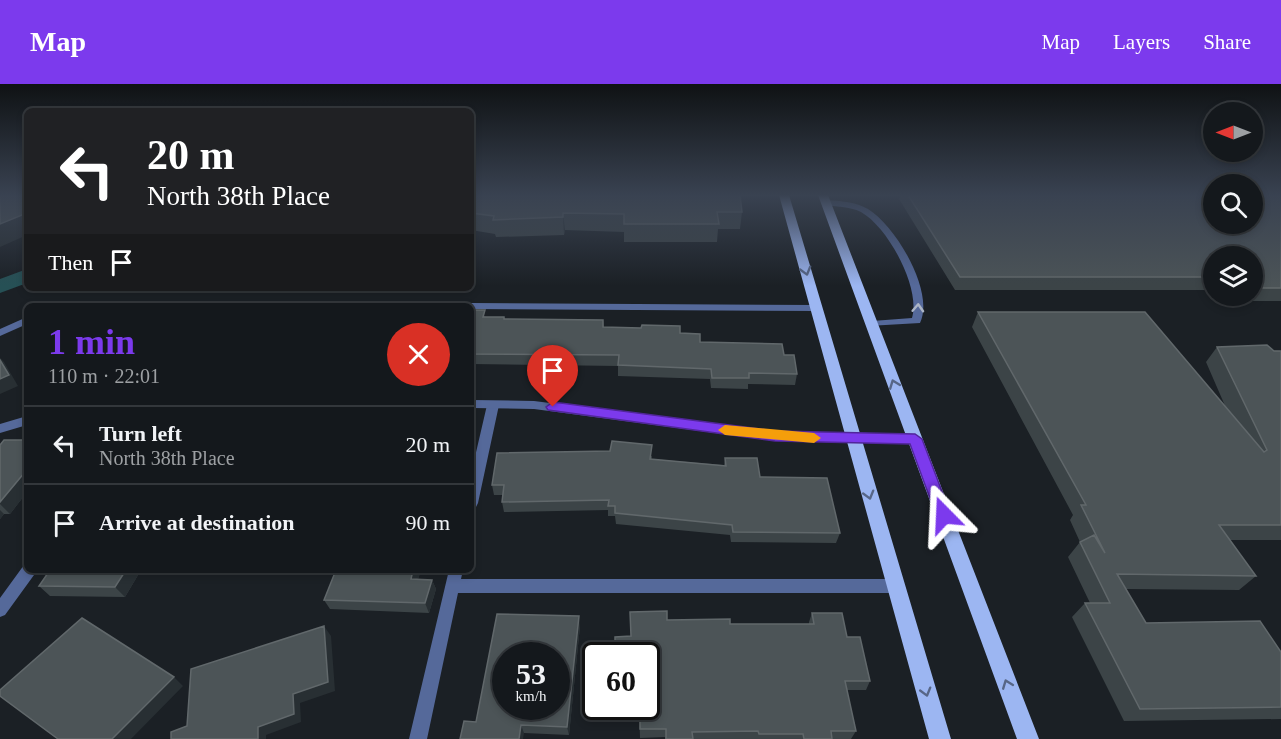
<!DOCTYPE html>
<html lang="en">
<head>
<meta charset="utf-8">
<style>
	:root { --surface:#14181c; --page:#212529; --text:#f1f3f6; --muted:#9da0a3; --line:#33373b; --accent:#7c3aed }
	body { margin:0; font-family:Georgia,serif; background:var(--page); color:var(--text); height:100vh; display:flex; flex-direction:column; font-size:22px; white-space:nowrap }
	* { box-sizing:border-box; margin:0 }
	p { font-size:20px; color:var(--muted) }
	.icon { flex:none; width:33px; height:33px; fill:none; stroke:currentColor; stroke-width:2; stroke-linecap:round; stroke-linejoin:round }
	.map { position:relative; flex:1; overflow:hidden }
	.panel { position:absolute; left:24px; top:219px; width:450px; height:270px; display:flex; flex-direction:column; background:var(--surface); border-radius:9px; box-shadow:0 3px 9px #0003,0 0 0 2px var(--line) }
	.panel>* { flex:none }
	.top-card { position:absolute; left:24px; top:24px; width:450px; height:183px; border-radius:9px; box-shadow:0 3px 9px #0003,0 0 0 2px var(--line); background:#202124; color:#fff; overflow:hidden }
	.needle { width:39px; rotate:270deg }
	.tools { position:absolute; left:1203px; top:18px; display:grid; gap:12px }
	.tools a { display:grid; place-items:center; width:60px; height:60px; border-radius:50%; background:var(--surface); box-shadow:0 3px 9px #0003,0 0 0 2px var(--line); font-size:30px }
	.speed { position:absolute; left:492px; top:558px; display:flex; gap:12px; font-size:30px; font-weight:700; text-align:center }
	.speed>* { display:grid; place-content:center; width:78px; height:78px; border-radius:50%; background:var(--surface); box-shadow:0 3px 9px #0003,0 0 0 2px var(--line); line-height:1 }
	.speed small { font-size:15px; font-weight:400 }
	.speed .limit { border:3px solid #111; border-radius:9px; background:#fff; color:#111 }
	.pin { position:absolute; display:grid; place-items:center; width:51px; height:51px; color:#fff; margin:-62px -26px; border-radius:50% 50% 50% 0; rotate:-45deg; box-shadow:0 0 6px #0007 }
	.pin .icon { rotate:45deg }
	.me { position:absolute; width:66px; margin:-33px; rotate:339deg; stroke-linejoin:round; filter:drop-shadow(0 0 4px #0008) }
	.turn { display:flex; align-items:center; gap:21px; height:126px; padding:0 24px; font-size:27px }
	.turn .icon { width:78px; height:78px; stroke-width:2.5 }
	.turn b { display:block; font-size:42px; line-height:51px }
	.then { display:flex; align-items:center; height:57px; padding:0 24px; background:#0003; gap:12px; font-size:22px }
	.round { display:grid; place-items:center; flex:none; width:63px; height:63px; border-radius:32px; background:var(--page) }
	.summary { display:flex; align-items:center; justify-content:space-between; height:102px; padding:0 24px }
	h1 { font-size:36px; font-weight:700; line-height:45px; color:var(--accent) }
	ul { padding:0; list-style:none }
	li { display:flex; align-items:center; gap:18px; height:78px; padding:0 24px; border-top:2px solid var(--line) }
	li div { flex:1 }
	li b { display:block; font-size:22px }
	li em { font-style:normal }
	header { display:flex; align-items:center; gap:36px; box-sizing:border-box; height:84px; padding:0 30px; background:var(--accent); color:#fff }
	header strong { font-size:28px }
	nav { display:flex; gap:33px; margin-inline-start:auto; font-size:21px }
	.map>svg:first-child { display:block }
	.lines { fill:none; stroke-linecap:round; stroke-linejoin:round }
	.canal { fill:#265055; fill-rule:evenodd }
	.lane { fill:#55699a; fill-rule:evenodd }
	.street { fill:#55699a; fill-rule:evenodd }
	.primary { fill:#9cb6f2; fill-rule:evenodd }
	.wall { fill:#3c4447 }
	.shaded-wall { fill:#282f33 }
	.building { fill:#4c5457; stroke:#61686b; stroke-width:1.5; fill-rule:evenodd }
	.oneway { stroke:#576687 }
	.oneway2 { stroke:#acb5c6 }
	.route { fill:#7c3aed; stroke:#51269a; stroke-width:1.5 }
	.slow { fill:#f59e0b }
</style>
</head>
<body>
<header>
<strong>Map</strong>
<nav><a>Map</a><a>Layers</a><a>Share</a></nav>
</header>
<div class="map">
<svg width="1281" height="655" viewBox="0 0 1281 655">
	<rect width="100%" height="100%" fill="#1b2025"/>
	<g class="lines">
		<path class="canal" d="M27,185V199L0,209V195Z"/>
		<path class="lane" d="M827,116C841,117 856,118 868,125C896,142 935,208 920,239L868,242L867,240L872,237L912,234C921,204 888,143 861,128C849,122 836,123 824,121V117Z
			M61,217L441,219L446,222H51Z
			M471,219L816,221L821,224L816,227L471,225V222H466Z
			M27,233V240L0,252V245Z
			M493,317L499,321L478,419L476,423L471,424V390L487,321Z
			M27,480V486H36L34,491L5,531L0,533V514L24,481Z
			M449,486H463L461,495H895L900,497L903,502L900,507L895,509H458L427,655H409Z"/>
		<path class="street" d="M471,316L534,317L775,347L915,350L919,352L921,355L919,358L915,360L775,357L534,325L471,324Z
			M27,332V341L0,349V340Z"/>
		<path class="primary" d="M779,111H789L951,655H929Z
			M818,111H828L1039,655H1017Z"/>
	</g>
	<path class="wall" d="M471,111L742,128L740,145H718L717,158H624V148L565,146L564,151L496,153L495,150L471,146Z
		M901,111H1281V217H1252L1246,212H1252V172H1214V206H955L899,115Z
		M471,226L486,233H504L505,235L603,236L604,243L680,249L700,258L784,271L797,290L795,301L748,300V305L711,304L710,295L618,292V282L471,280Z
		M978,228L1226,324L1206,278L1217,263L1281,267V456H1230L1256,492L1239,506L1126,505L1146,539L1281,568V635L1124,637L1072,533L1085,519H1090L1068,473L1080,458L1070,436L1073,431L972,243Z
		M27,356V408L10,430H4L0,435V361Z
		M652,372V375L724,381L725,374L760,393L840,449L836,459L731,458L730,451L616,440L615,432H608V426L504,428L502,418L503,411H494L492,401Z
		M141,486L125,513L50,512L39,502Z
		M336,486H421L418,495L432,496L436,505L429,529L330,525L324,516Z
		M812,529L847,553L870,597L866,606H847L856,647L851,655H665V653L640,654L639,622H646L631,552L667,536L730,540H809V538Z
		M580,542L569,651L524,649L476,638Z"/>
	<path class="shaded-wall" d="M27,129V151L0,163V140Z
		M563,129L565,146L564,151L563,133Z
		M0,274L4,278L18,302L0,310Z
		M25,388L27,391V408L10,430L0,420V418Z
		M0,426L4,430L0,435Z
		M126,486H141L125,513L115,503Z
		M413,486H421L415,505L411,495Z
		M432,496L436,505L429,529L425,519Z
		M579,532L580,542L569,651L567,643Z
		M324,542L331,552L335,607L300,619L301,638L266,651V655H258V643L293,610Z
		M174,593L183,602L131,655H112Z
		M521,641L524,649L523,655H519Z"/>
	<path class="building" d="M0,111H27V129L0,140Z
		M471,111H740L742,128H717L719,140H624V130L563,129V133L493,136L494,132L471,129Z
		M908,111H1214V140H1252V111H1281V204H1262L1252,195V172H1214V193H960Z
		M471,226H485L483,233H504V235L603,236V243L641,244L642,241L680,242V249L700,250V258L782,260L784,271H794L797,290L749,289V294H712L711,285L618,281L619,271L471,270Z
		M978,228H1145L1264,368L1267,366L1217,263L1267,261L1274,267H1281V441H1219L1256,492L1117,490L1146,539L1260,537L1281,568V623L1140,625L1085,519H1110L1080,458L1094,451L1105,469L1081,421H1086Z
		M0,276L9,291L0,295Z
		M4,356H27V388H25L0,418V361Z
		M612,357L652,361L650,375L726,382L725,374H757L760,393L827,394L840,449L733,448L732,441L615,429V422H608L609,416L502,418L504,401H492L497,369L610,367Z
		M50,486H126L115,503L39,502Z
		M336,486H413L411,495L432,496L425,519L324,516Z
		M667,527V536L730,535V540H814L812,529H842L847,553H860L870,597H845L856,647H831L832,655H804L803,650H759L758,647L692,648L693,655H666V645H640V622H646V572H615V553L631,552L630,528Z
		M497,530L579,532L567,643L521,641L519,655H460L464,637L476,638ZM506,572H556V622H506Z
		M82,534L174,593L112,655H58L0,612V606Z
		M324,542L328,598L293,610L294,630L258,643V655H171V648L187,642L191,585Z"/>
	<defs><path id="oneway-chevron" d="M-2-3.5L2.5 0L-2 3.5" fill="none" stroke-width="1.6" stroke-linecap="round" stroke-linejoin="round" transform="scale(1.5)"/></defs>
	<g class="oneway">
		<use href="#oneway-chevron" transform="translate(806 187) rotate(74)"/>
		<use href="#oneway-chevron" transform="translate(894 300) rotate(-111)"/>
		<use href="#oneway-chevron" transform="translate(869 411) rotate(74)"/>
		<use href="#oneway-chevron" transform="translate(1007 600) rotate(-111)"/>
		<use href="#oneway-chevron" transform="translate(926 608) rotate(74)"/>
	</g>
	<use class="oneway2" href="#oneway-chevron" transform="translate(918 224) rotate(-87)"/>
	<linearGradient id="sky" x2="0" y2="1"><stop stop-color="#0f1214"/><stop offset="0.55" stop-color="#394251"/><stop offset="1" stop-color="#394251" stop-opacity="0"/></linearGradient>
	<rect width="1281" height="202" fill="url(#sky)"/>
	<path class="route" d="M553,318L775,347L915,350L922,355L951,431L949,436H938L910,360L775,357L548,326L546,323Z"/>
	<path class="slow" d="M725,341L814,349L821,354L814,359L725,351L718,346Z"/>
</svg>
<div class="tools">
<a><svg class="needle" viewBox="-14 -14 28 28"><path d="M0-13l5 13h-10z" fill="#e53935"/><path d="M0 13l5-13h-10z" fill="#9da0a3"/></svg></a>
<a><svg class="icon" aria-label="search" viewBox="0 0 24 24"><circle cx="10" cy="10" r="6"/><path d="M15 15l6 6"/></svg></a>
<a><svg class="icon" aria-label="layers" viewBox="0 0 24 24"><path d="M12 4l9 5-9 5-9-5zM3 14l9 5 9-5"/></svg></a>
</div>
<div class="speed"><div>53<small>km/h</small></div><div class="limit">60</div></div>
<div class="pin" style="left:553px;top:323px;background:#d93025"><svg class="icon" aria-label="arrive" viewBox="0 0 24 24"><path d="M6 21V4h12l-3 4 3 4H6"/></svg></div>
<svg class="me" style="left:944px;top:431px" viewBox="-20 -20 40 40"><path d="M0-17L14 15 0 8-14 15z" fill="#7c3aed" stroke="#fff" stroke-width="4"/></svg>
<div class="top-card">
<div class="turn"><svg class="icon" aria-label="left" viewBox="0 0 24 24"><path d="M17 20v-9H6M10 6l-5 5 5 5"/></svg><div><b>20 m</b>North 38th Place</div></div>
<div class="then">Then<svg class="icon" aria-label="arrive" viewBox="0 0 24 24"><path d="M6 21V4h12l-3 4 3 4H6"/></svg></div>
</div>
<section class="panel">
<div class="summary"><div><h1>1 min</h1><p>110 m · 22:01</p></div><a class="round" style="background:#d93025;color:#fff"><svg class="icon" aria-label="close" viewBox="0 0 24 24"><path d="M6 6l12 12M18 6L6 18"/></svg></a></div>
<ul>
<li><svg class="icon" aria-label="left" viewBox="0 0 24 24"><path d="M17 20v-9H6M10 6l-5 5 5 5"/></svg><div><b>Turn left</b><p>North 38th Place</p></div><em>20 m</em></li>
<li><svg class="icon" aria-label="arrive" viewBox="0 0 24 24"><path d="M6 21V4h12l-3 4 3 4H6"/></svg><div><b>Arrive at destination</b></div><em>90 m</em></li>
</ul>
</section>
</div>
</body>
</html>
